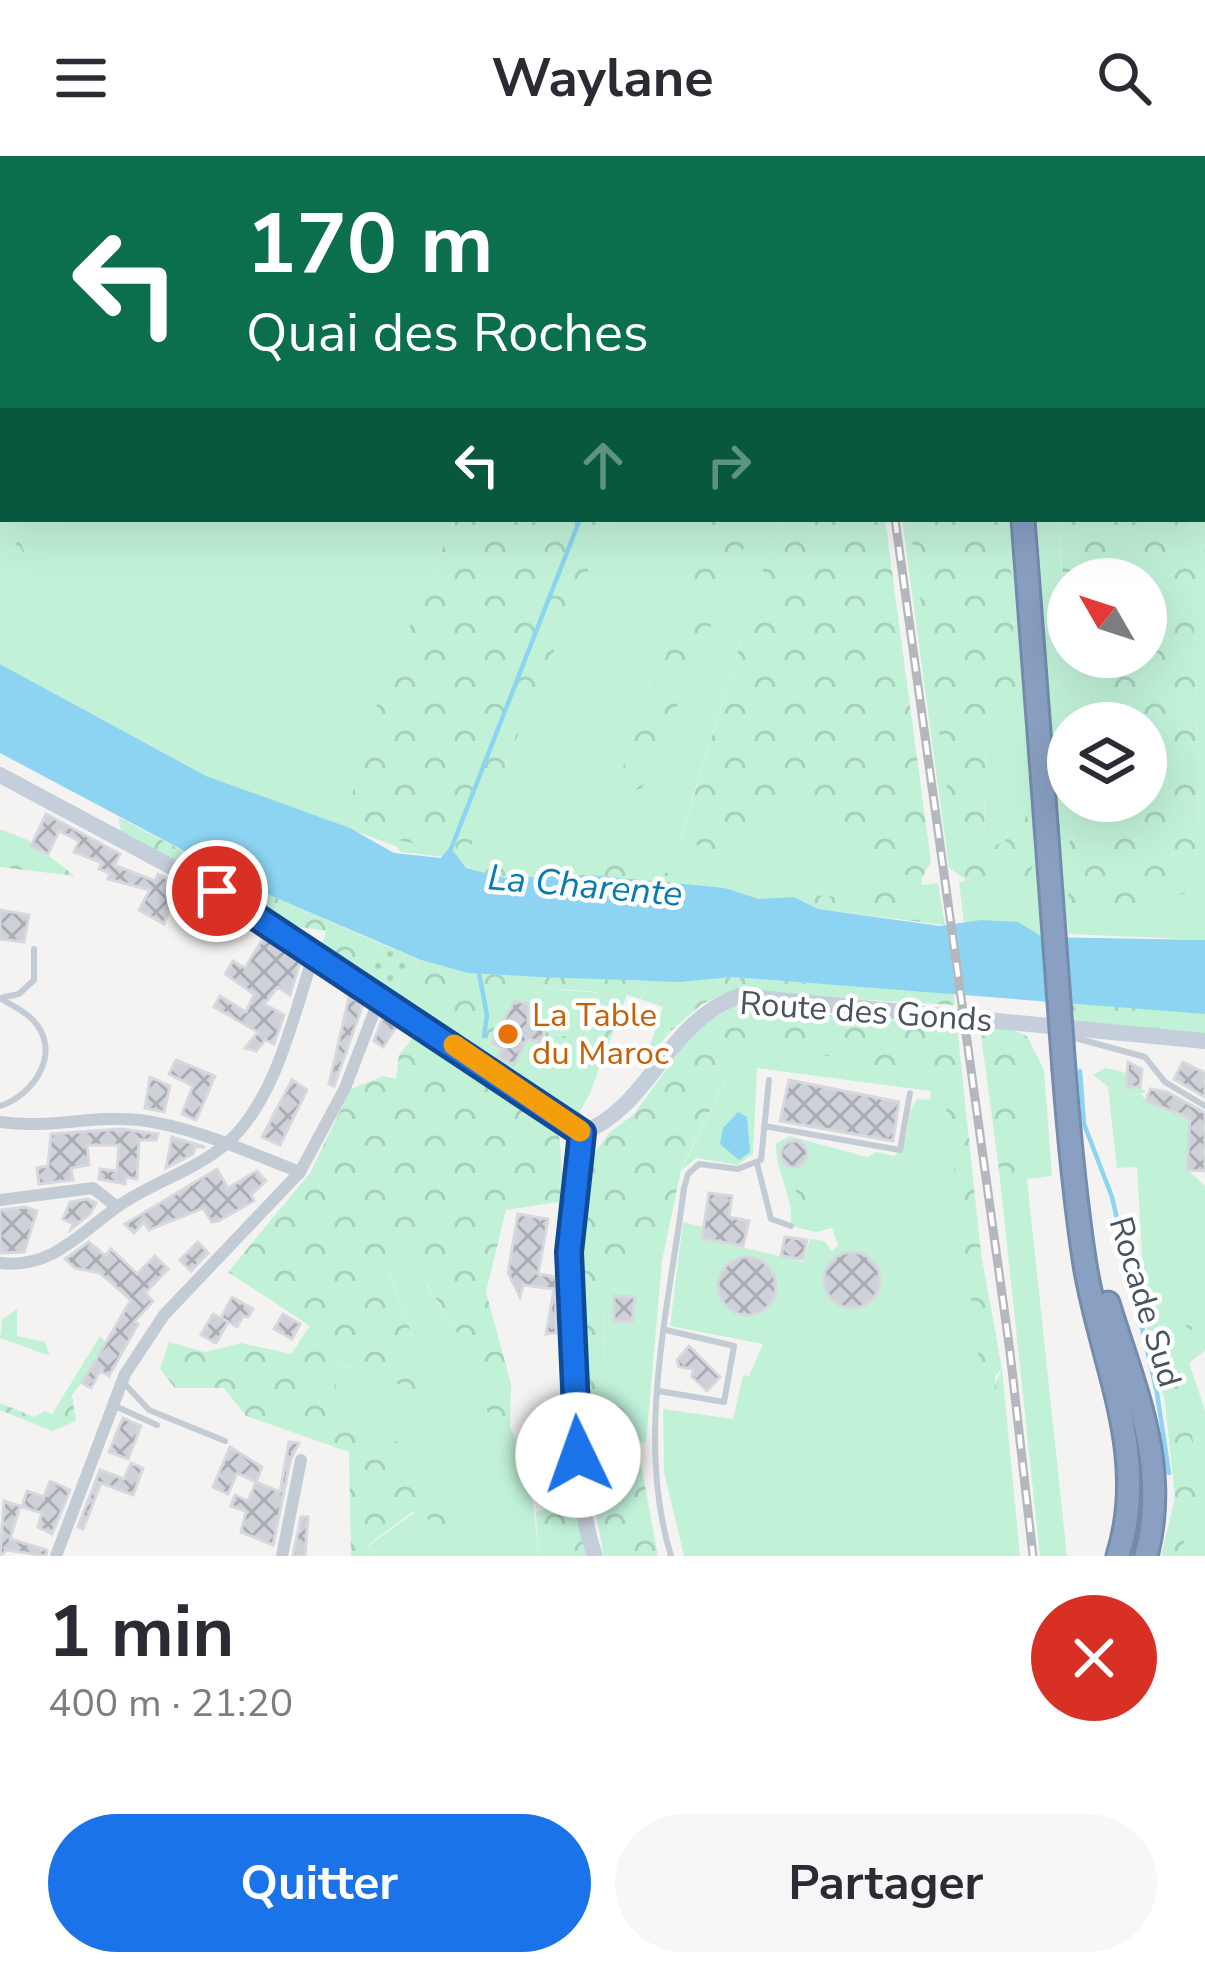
<!DOCTYPE html>
<html lang="fr">
<head>
<meta charset="utf-8">
<style>
	:root { --surface:#fff; --page:#f7f7f7; --text:#2b2b33; --muted:#7c7c81; --accent:#1a73e8 }
	body { margin:0; font-family:"Nunito Sans",sans-serif; background:var(--page); color:var(--text); height:100vh; display:flex; flex-direction:column; font-size:45px; white-space:nowrap }
	* { box-sizing:border-box; margin:0 }
	p { font-size:39px; color:var(--muted) }
	.icon { flex:none; width:66px; height:66px; fill:none; stroke:currentColor; stroke-width:2; stroke-linecap:round; stroke-linejoin:round }
	.map { position:relative; height:1400px; overflow:hidden }
	.sheet { display:flex; flex-direction:column; background:var(--surface); flex:1 }
	.sheet>* { flex:none }
	.banner { position:absolute; left:0px; top:0px; width:1206px; height:366px; box-shadow:0 12px 48px #0002; background:#0b6e4f; color:#fff; overflow:hidden }
	.needle { width:78px; rotate:309deg }
	.tools { position:absolute; left:1047px; top:402px; display:grid; gap:24px }
	.tools a { display:grid; place-items:center; width:120px; height:120px; border-radius:50%; background:var(--surface); box-shadow:0 12px 48px #0002; font-size:60px }
	.pin { position:absolute; display:grid; place-items:center; width:102px; height:102px; color:#fff; margin:-51px; border:6px solid #fff; border-radius:50%; box-shadow:0 3px 12px #0007 }
	.me { position:absolute; width:132px; margin:-66px; rotate:357deg; stroke-linejoin:round; filter:drop-shadow(0 0 9px #0008) }
	.turn { display:flex; align-items:center; gap:42px; height:252px; padding:0 48px; font-size:54px }
	.turn .icon { width:156px; height:156px; stroke-width:2.5 }
	.turn b { display:block; font-size:84px; line-height:102px }
	.lanes { display:flex; align-items:center; height:114px; padding:0 48px; background:#0003; justify-content:center; gap:60px; direction:ltr }
	.lanes .off { opacity:.35 }
	.round { display:grid; place-items:center; flex:none; width:126px; height:126px; border-radius:63px; background:var(--page) }
	.headline { display:flex; align-items:center; justify-content:space-between; height:204px; padding:0 48px }
	h1 { font-size:72px; font-weight:700; line-height:90px }
	.primary-button { display:flex; gap:24px; margin-top:auto; padding:24px 48px }
	.primary-button a { flex:1; height:138px; border-radius:72px; background:var(--accent); color:#fff; font-size:48px; font-weight:700; line-height:138px; text-align:center }
	.primary-button a+a { background:var(--page); color:var(--text) }
	header { display:flex; justify-content:space-between; align-items:center; height:156px; padding:0 48px; background:var(--surface); font-size:54px; font-weight:700 }
	.map>svg:first-child { display:block }
	.grass { fill:#c1f2d8 }
	.forest { fill:url(#forest-crowns) }
	.wetland { fill:url(#wetland-marsh) }
	.garden { fill:url(#garden-dots) }
	.water { fill:#8cd4f1 }
	.lines { fill:none; stroke-linecap:round; stroke-linejoin:round }
	.stream { stroke:#8cd4f1; stroke-width:4.5 }
	.building { fill:url(#building-cross-hatch); stroke:#d6d8de; stroke-width:3 }
	.highway-casing { stroke:#748bae; stroke-width:27 }
	.lane { stroke:#c3cbd4; stroke-width:6 }
	.street { stroke:#c3cbd4; stroke-width:12 }
	.secondary { stroke:#c5cedb; stroke-width:16 }
	.highway { stroke:#89a0c2; stroke-width:21 }
	.rail-casing { stroke:#b4b7bd; stroke-width:9 }
	.rail { stroke:#fff; stroke-width:4.5; stroke-dasharray:14; stroke-linecap:butt }
	.highway-bridge-casing { stroke:#748bae; stroke-width:27; stroke-linecap:butt }
	.highway-bridge { stroke:#89a0c2; stroke-width:21 }
	.route-casing { stroke:#114b97; stroke-width:30 }
	.route { stroke:#1a73e8; stroke-width:21 }
	.slow { stroke:#f59e0b; stroke-width:21 }
	.food-dot { fill:#e8710a; stroke:#fff; stroke-width:4.5 }
	.labels { text-anchor:middle; dominant-baseline:central; stroke-width:9; stroke-linejoin:round; paint-order:stroke }
	.street-label { font-size:33px; fill:#495461; stroke:#fff }
	.food-label { font-size:33px; fill:#c56008; stroke:#fff; text-anchor:start }
	.water-label { font-size:36px; font-style:italic; fill:#077daf; stroke:#fff }
</style>
</head>
<body>
<header><svg class="icon" aria-label="menu" viewBox="0 0 24 24"><path d="M4 6h16M4 12h16M4 18h16"/></svg>Waylane<svg class="icon" aria-label="search" viewBox="0 0 24 24"><circle cx="10" cy="10" r="6"/><path d="M15 15l6 6"/></svg></header>
<div class="map">
<svg width="1205" height="1400" viewBox="0 0 1205 1400">
	<defs>
		<pattern id="forest-crowns" width="20" height="18" patternUnits="userSpaceOnUse" patternTransform="scale(3)"><rect width="20" height="18" fill="#c1f2d8"/><path d="M2 6a3 3 0 1 1 6 0M12 15a3 3 0 1 1 6 0" fill="none" stroke="#a7d1bc"/></pattern>
		<pattern id="wetland-marsh" width="20" height="14" patternUnits="userSpaceOnUse" patternTransform="scale(3)"><rect width="20" height="14" fill="#c1f2d8"/><path d="M1 5h8M5 5V1M11 12h8M15 12V8" fill="none" stroke="#a7d1bc"/></pattern>
		<pattern id="garden-dots" width="8" height="8" patternUnits="userSpaceOnUse" patternTransform="scale(3)"><rect width="8" height="8" fill="#c1f2d8"/><path d="M2 2h.1M6 6h.1" fill="none" stroke="#a7d1bc" stroke-width="1.8" stroke-linecap="round"/></pattern>
		<pattern id="building-cross-hatch" width="8" height="8" patternUnits="userSpaceOnUse" patternTransform="scale(3)"><rect width="8" height="8" fill="#ced1d8"/><path d="M0 0l8 8M0 8l8-8" fill="none" stroke="#a9acb3"/></pattern>
	</defs>
	<rect width="100%" height="100%" fill="#f5f3f2"/>
	<path class="grass" d="M0,0H685L688,3H3V363H455L362,584L436,675L453,684L477,676L610,363H779L680,683L733,699L795,625L883,713L921,723L922,729L938,727L945,769L818,753L794,741L759,743L725,732L466,713L455,702L400,696L398,691L206,620L0,508Z
		M902,363H909L954,680L966,699V723L1009,731L1018,624L1006,684L989,694L984,690L986,570L1011,554L1016,557L1014,544L1022,531L1012,492L1015,445L1004,363H1011L1044,781L980,764L964,766L959,727L966,724L949,712Z
		M1037,363H1058L1068,501L1080,509L1075,535L1100,542L1106,567H1080L1079,560L1068,567V645H1107L1099,666L1072,681L1189,736L1199,669L1193,440L1205,430V784L1068,778L1048,581Z
		M694,824L693,835L667,861L671,875L644,906L663,851L640,843L647,832L643,825Z
		M533,831L599,837L584,884L547,876L546,885L580,899L582,933L590,937L578,959L483,897L503,853Z
		M745,883L942,921L986,1247L1002,1213L1020,1400H684L664,1316L663,1253L733,1263L743,1219L749,1220L763,1188L670,1170L683,1066L703,1071L702,1082L804,1106L810,1083L824,1085L832,1095L838,1089L832,1072L816,1076L791,1070C794,1039 775,1017 776,988L789,980L867,1001L876,996L894,1000C913,986 903,960 917,943L930,944L931,935L757,912L753,998L738,1009L696,1002L681,1015L726,923L716,914L717,902Z
		M1044,914L1052,1020L1027,1023L1067,1400H1040L999,1014L1007,1027L1018,1023L1014,1016L1025,991L1013,922Z
		M1108,931L1124,942L1141,938L1146,945L1190,962L1187,1013L1205,1030V1195L1189,1207L1205,1254V1400H1178L1202,1347L1182,1210L1166,1159L1146,1168L1137,1011L1117,1012Z
		M409,1094L436,1100L425,1126L463,1186L494,1275L510,1271C529,1311 536,1356 538,1400H374L368,1390L414,1357L357,1279L333,1261L337,1207L424,1236L421,1203L390,1118Z
		M605,1105H662L646,1287L636,1286L629,1244L604,1245Z"/>
	<path class="forest" d="M455,363H610L477,676L468,697L459,700L453,684L437,676L423,688C395,686 368,676 349,657L362,584Z
		M711,363H745L747,384L642,632L631,636L622,630L623,612L686,449Z
		M779,363H885L931,706L921,723L883,713L795,626L733,699L680,684Z
		M909,363H1004L1015,444L1012,492L1022,531L1014,544L1018,559L1011,554L986,570L984,690L989,693L1006,684L1018,623L1024,622L1035,742L1023,746L1009,731L966,723L960,711L966,699L954,681Z
		M1058,363H1175L1205,373V430L1193,440L1199,669L1189,736L1130,754L1071,755C1068,735 1057,694 1075,679C1092,666 1099,666 1107,645H1146V567H1106L1100,542L1074,535L1079,510L1075,501H1146V423H1068V483Z
		M19,383L24,395L0,449V413Z
		M118,661L260,735L382,788L356,812L321,791L326,775L289,769L121,676Z
		M0,673L28,684L75,720L0,711Z
		M571,703C613,708 651,712 693,723L694,730L588,719L505,722L466,713L561,712Z
		M861,730C893,732 913,755 943,758L945,769L818,753L802,745L812,739L838,741Z
		M421,804L468,817L643,825L647,831L640,843L627,839L590,937L582,933L580,899L545,885L546,876L584,884L598,836L533,831L503,853L483,897L389,837Z
		M732,821L954,837L955,849L729,836L702,848L671,875L667,861L693,835L694,824Z
		M1066,846L1205,858V885L1069,871Z
		M734,850L957,870L981,1097L1002,1213L995,1220L997,1246L985,1247L942,922L745,884L717,903L716,914L726,922L681,1014L662,1105H605L604,1244L629,1243L658,1400H604L590,1327L577,1155L591,1001L610,976L634,958L695,874Z
		M980,872H1007L1027,880L1044,914L1014,923L1025,991L1014,1016L1018,1023L1007,1028L999,1014Z
		M418,875L559,978L565,1045L506,1054L486,1136L511,1228L510,1271L494,1275L463,1186L425,1125L435,1100L409,1094L390,1119L421,1203L425,1237L338,1207L333,1261L357,1279L391,1278L452,1362L454,1400H421L432,1375L423,1348L368,1389L374,1400H351L349,1296L246,1260L224,1232H175L160,1213L169,1186L205,1196L241,1187L291,1198L310,1170L228,1116L310,1017L351,933L383,920L396,923L399,899Z
		M1105,912L1123,916L1146,936L1124,943L1093,919Z
		M804,1013L837,1034L827,1049L829,1055L815,1064L788,1023Z
		M1205,1117L1201,1164L1190,1175L1185,1169Z
		M17,1153V1180L45,1186L50,1200L0,1182L2,1164Z
		M1166,1158L1182,1210L1202,1347L1178,1400H1161L1175,1342L1165,1247L1146,1168Z
		M100,1180L110,1191L72,1239L76,1265L52,1275L0,1254V1247L34,1261L45,1255L52,1258Z
		M574,1341L589,1400H538L536,1356Z"/>
	<path class="wetland" d="M1203,156L1205,157V373L1175,363H1203Z"/>
	<path class="garden" d="M382,788L421,804L389,837L356,812Z"/>
	<path class="water" d="M0,508L206,620L350,672L394,697L441,702L450,691L466,712L505,722L588,719L725,732L759,743L794,741L818,753L940,770L980,764L1018,766L1042,781L1205,784V858L732,821L680,826L540,821L468,817L421,804L260,735L0,597Z
		M738,956L747,961L750,996L739,1004L720,988L723,972Z"/>
	<g class="lines">
		<path class="stream" d="M1187,0L1196,3
			M721,3L722,0
			M1203,5L1205,6
			M451,693L580,363
			M479,817L487,859L484,880
			M1080,915L1084,968L1112,1041L1157,1237L1169,1317"/>
	</g>
	<path class="building" d="M46,658L120,698L114,709L155,725L158,718L178,729L164,768L139,754L150,734L108,723L110,717L99,713L102,707L74,696L79,685L59,675L48,698L31,690Z
		M0,754L29,759L24,786L0,783Z
		M265,779L301,803L290,839L278,831L264,848L284,859L274,888L265,884L256,895L245,892L258,876L214,851L220,840L246,856L254,838L225,818L233,805L245,812Z
		M349,841L363,848L334,930L329,928Z
		M514,845L528,847V867L544,874L542,886L527,883L514,909L498,901L502,893L492,887Z
		M384,859L398,868L383,891L374,885Z
		M176,904L215,920L196,964L182,958L193,930L169,918Z
		M1128,906L1142,913L1140,931H1126Z
		M1183,906L1205,917V941L1174,923Z
		M150,921L170,930L164,956L145,952Z
		M292,924L307,934L280,989L262,981Z
		M789,924L899,946L893,985L780,965Z
		M1150,933L1167,936L1205,957V1015L1187,1014L1190,962L1146,945Z
		M122,973L158,978L156,984H139L137,1023L126,1021L125,1028L99,1023L100,1013L117,1015L119,989H87L89,1009L71,1012L73,1024L39,1028L37,1012L48,1010L51,978Z
		M172,981L178,983L205,991H195L193,998L166,1012Z
		M781 998a13 13 0 1 1 26 0a13 13 0 1 1-26 0Z
		M217,1013L228,1032L257,1015L266,1025L251,1039L254,1045L218,1065L212,1066L203,1052L149,1074L144,1066L134,1077L125,1068Z
		M709,1037L732,1040L729,1061L749,1065L743,1090L702,1082Z
		M88,1043L96,1047L90,1058L71,1073L73,1068L63,1063L70,1046Z
		M25,1051L37,1055L24,1096L0,1097V1054Z
		M518,1058L548,1063L538,1118L556,1121V1177L546,1178L554,1133L523,1129L520,1141L508,1117Z
		M785,1081L807,1084L803,1103L781,1100Z
		M89,1086L105,1100L111,1093L137,1118L155,1100L168,1113L145,1137L153,1145L134,1166L138,1168L109,1220L100,1215L91,1232L82,1227L131,1144L100,1117L75,1112L65,1103Z
		M198,1086L208,1097L191,1115L180,1104Z
		M824 1124a28 28 0 1 1 56 0a28 28 0 1 1-56 0Z
		M718 1130a29 29 0 1 1 58 0a29 29 0 1 1-58 0Z
		M614,1140L635,1141L632,1166L614,1165Z
		M232,1141L253,1153L248,1161L243,1160L237,1171L223,1163L228,1166L216,1187L201,1179L213,1158L221,1162Z
		M283,1158L300,1168L292,1183L274,1173Z
		M689,1190L720,1221L707,1235L692,1221L693,1213L679,1211L677,1204Z
		M123,1262L141,1270L128,1303L109,1296Z
		M289,1286L299,1287L291,1302L273,1389L241,1376L246,1355L231,1350L235,1339L248,1345L256,1326L280,1336Z
		M230,1291L262,1311L256,1326L237,1317L228,1338L213,1331Z
		M560,1297L561,1317L541,1319L540,1299Z
		M131,1307L143,1312L133,1339L101,1327L83,1373L78,1371L100,1314L124,1323Z
		M50,1325L70,1334L52,1378L38,1371L42,1357L22,1351L27,1335L44,1341Z
		M4,1345L20,1350L10,1383L47,1394L46,1400L7,1394L0,1400Z
		M301,1361H308L305,1400H293Z"/>
	<g class="lines">
		<defs>
			<path id="highway" d="M1000,3V0
				M1023,363L1046,669
				M1064,914C1069,979 1075,1044 1085,1109C1101,1208 1150,1297 1118,1400
				M1108,1147C1134,1232 1170,1309 1146,1400"/>
		</defs>
		<use href="#highway" class="highway-casing"/>
		<path class="lane" d="M4,841L19,838L34,824V793
			M0,842C11,849 25,855 33,864C63,896 34,939 0,950
			M1068,880L1145,901L1165,926L1205,950
			M764,970L900,994L910,937
			M757,1007L771,1063L791,1070
			M124,1227L149,1254L225,1285
			M659,1235L724,1246L734,1190L666,1174
			M115,1250L157,1269
			M671,1400C635,1283 669,1151 684,1032L688,1018L699,1008L738,1013L761,1004L769,924"/>
		<path class="street" d="M0,966C50,973 92,959 140,964C194,971 250,997 300,1016
			M0,1044L93,1032L117,1051
			M0,1107C48,1113 77,1081 113,1054C147,1028 193,1016 226,988C277,944 294,856 315,795
			M56,1400L125,1218L164,1159L300,1016L345,932L381,838
			M282,1400L301,1304"/>
		<path class="secondary" d="M0,619L252,754L582,977
			M582,977C651,950 665,867 739,840L1205,885
			M582,977C560,1061 565,1318 595,1400"/>
		<use href="#highway" class="highway"/>
		<defs>
			<path id="rail" d="M846,0V3
				M895,363L1010,1196L1033,1400"/>
		</defs>
		<use href="#rail" class="rail-casing"/>
		<use href="#rail" class="rail"/>
		<defs>
			<path id="highway-bridge" d="M1046,669L1064,914"/>
		</defs>
		<use href="#highway-bridge" class="highway-bridge-casing"/>
		<use href="#highway-bridge" class="highway-bridge"/>
	</g>
	<g class="lines">
		<defs>
			<path id="route" d="M217,735L582,977L569,1096L578,1299"/>
		</defs>
		<use href="#route" class="route-casing"/>
		<use href="#route" class="route"/>
		<path class="slow" d="M454,889L580,975"/>
	</g>
	<circle class="food-dot" cx="508" cy="878" r="12"/>
	<g class="labels">
		<g class="street-label">
			<text transform="translate(866 856) rotate(4)">Route des Gonds</text>
			<text transform="translate(1145 1146) rotate(73)">Rocade Sud</text>
		</g>
		<g class="food-label">
			<text x="532" y="859">La Table<tspan x="532" dy="38">du Maroc</tspan></text>
		</g>
		<g class="water-label">
			<text transform="translate(585 730) rotate(5)">La Charente</text>
		</g>
	</g>
</svg>
<div class="tools">
<a><svg class="needle" viewBox="-14 -14 28 28"><path d="M0-13l5 13h-10z" fill="#e53935"/><path d="M0 13l5-13h-10z" fill="#7c7c81"/></svg></a>
<a><svg class="icon" aria-label="layers" viewBox="0 0 24 24"><path d="M12 4l9 5-9 5-9-5zM3 14l9 5 9-5"/></svg></a>
</div>
<div class="pin" style="left:217px;top:735px;background:#d93025"><svg class="icon" aria-label="arrive" viewBox="0 0 24 24"><path d="M6 21V4h12l-3 4 3 4H6"/></svg></div>
<svg class="me" style="left:578px;top:1299px" viewBox="-20 -20 40 40"><circle r="19" fill="#fff"/><path d="M0-13L10 11 0 6-10 11z" fill="#1a73e8"/></svg>
<div class="banner">
<div class="turn"><svg class="icon" aria-label="left" viewBox="0 0 24 24"><path d="M17 20v-9H6M10 6l-5 5 5 5"/></svg><div><b>170 m</b>Quai des Roches</div></div>
<div class="lanes"><svg class="icon" aria-label="left" viewBox="0 0 24 24"><path d="M17 20v-9H6M10 6l-5 5 5 5"/></svg><svg class="icon off" aria-label="ahead" viewBox="0 0 24 24"><path d="M12 20V5M6 11l6-6 6 6"/></svg><svg class="icon off" aria-label="right" viewBox="0 0 24 24"><path d="M7 20v-9h11M14 6l5 5-5 5"/></svg></div>
</div>
</div>
<section class="sheet">
<div class="headline"><div><h1>1 min</h1><p>400 m · 21:20</p></div><a class="round" style="background:#d93025;color:#fff"><svg class="icon" aria-label="close" viewBox="0 0 24 24"><path d="M6 6l12 12M18 6L6 18"/></svg></a></div>
<div class="primary-button"><a>Quitter</a><a>Partager</a></div>
</section>
</body>
</html>
